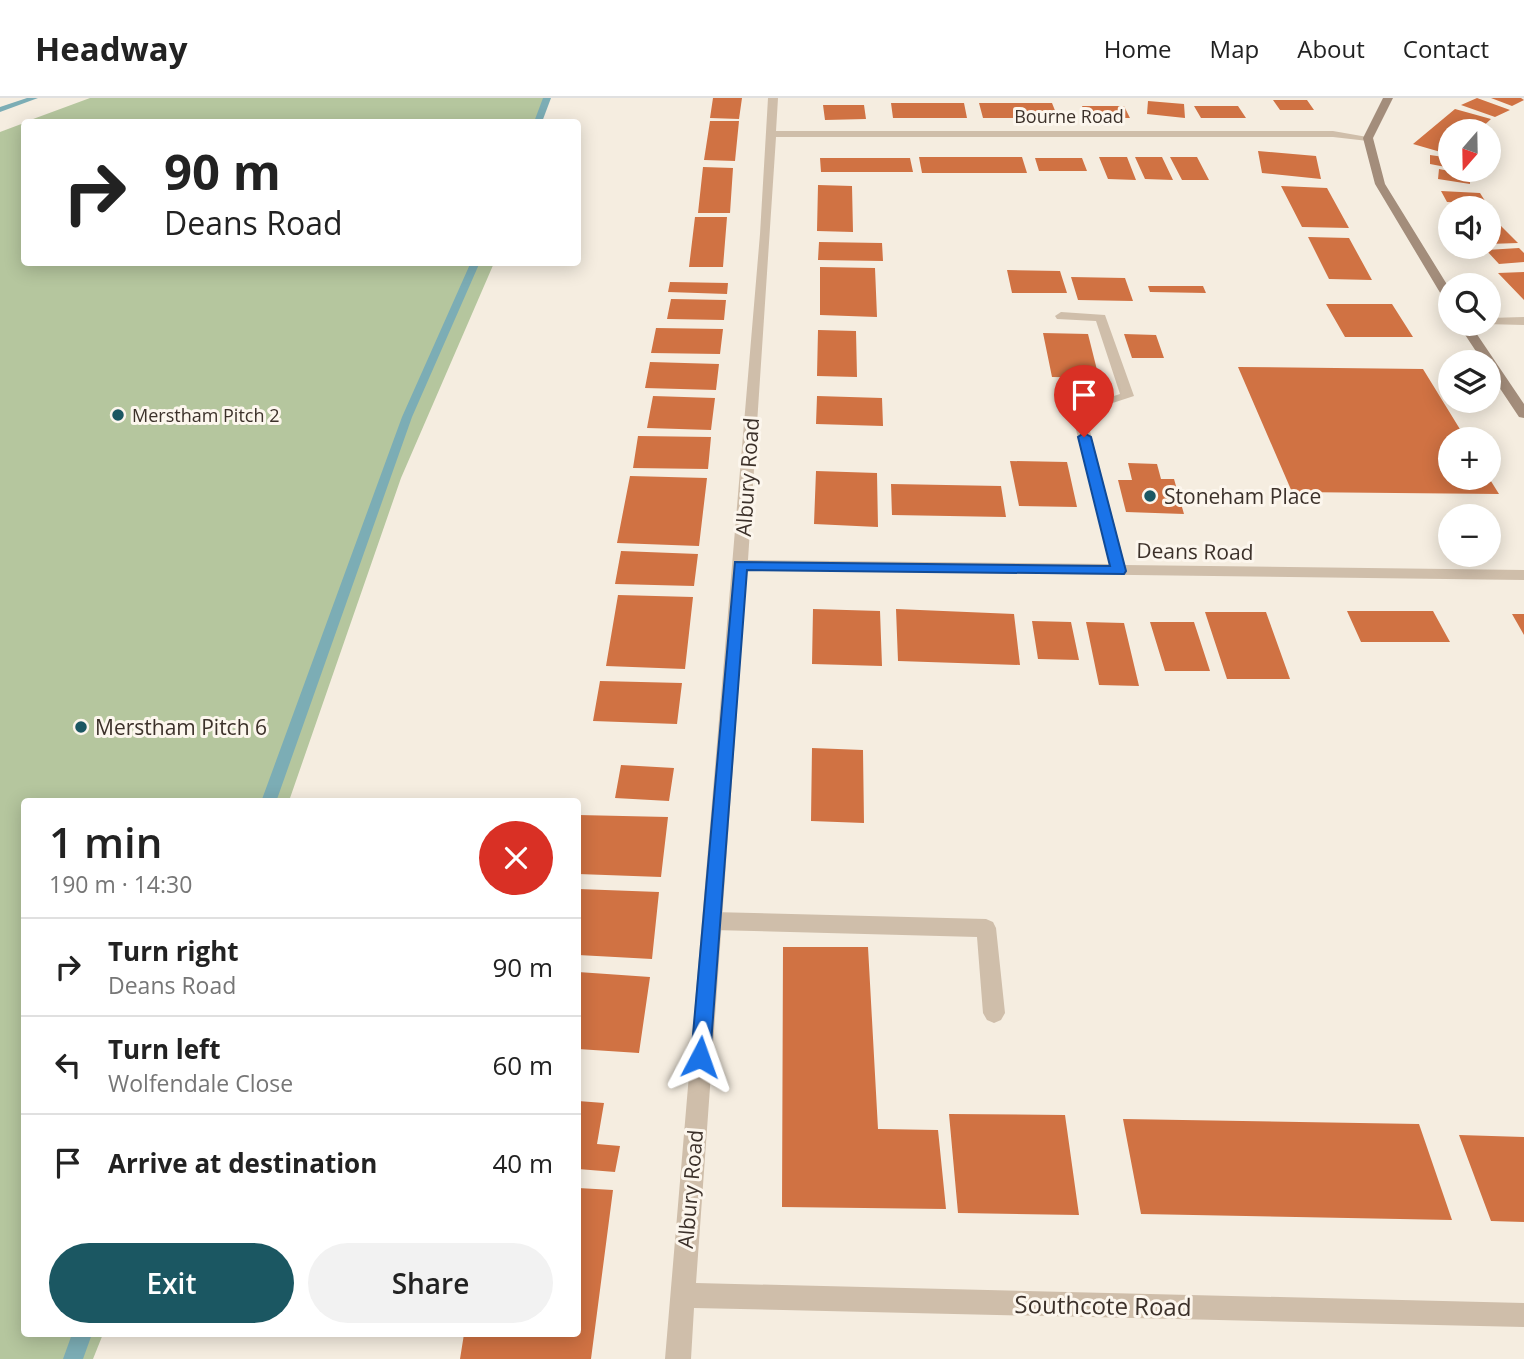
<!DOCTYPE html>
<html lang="en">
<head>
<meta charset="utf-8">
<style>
	:root { --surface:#fff; --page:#f2f2f2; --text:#222; --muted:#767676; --line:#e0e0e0; --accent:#1b5762 }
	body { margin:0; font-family:"Open Sans",sans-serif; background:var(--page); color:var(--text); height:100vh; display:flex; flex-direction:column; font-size:26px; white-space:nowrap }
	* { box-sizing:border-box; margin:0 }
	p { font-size:23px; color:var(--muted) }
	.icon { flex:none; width:38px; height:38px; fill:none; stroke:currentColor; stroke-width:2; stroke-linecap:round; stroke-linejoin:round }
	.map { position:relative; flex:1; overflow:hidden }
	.drawer { position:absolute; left:21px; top:700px; width:560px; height:539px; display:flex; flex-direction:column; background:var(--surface); border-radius:7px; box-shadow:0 4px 18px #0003 }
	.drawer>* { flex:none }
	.guide { position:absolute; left:21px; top:21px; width:560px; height:147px; border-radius:7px; box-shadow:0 4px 18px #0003; background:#fff; color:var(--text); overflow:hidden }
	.needle { width:46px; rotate:200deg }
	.controls { position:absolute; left:1438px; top:21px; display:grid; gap:14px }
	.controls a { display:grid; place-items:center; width:63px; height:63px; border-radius:50%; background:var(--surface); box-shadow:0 4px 18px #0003; font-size:35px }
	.pin { position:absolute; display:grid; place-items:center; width:60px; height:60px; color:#fff; margin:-72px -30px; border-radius:50% 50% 50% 0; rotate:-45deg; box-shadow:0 0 7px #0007 }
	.pin .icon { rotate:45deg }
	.me { position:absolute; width:77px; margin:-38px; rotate:4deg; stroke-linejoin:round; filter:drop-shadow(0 0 5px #0008) }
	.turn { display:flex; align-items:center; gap:24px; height:147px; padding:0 28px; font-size:32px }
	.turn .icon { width:91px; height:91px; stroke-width:2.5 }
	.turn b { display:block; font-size:49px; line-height:60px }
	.round { display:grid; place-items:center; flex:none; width:74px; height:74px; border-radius:37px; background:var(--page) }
	.summary { display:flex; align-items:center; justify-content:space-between; height:119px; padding:0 28px }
	h1 { font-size:42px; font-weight:600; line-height:52px }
	.primary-button { display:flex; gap:14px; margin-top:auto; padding:14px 28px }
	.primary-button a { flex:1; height:80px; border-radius:42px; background:var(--accent); color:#fff; font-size:28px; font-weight:600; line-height:80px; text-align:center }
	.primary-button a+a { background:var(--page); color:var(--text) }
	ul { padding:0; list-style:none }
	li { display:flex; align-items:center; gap:21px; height:98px; padding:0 28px; border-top:2px solid var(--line) }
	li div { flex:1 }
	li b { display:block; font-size:26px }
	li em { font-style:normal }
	header { display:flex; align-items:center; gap:42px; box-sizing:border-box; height:98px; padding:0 35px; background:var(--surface); border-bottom:2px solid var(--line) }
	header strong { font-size:33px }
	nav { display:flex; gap:38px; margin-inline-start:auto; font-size:24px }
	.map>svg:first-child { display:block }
	.green { fill:#b5c69e }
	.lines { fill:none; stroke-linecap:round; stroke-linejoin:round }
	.stream { fill:#7cadb5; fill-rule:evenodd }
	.building { fill:#d07243 }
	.lane { fill:#cfbeaa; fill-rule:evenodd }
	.street { fill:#cfbeaa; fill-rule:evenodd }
	.secondary { fill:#a38d7b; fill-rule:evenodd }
	.route { fill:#1a73e8; stroke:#114b97; stroke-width:2 }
	.poi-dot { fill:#1b5762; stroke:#fcf6ed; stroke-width:2.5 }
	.labels { text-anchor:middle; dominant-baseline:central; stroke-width:6; stroke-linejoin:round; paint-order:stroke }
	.far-street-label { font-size:18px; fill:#3c312a; stroke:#fcf6ed }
	.far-poi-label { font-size:18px; fill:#3c312a; stroke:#fcf6ed; text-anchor:start }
	.street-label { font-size:21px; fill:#3c312a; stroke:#fcf6ed }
	.poi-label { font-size:21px; fill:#3c312a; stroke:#fcf6ed; text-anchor:start }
	.near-street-label { font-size:24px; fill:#3c312a; stroke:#fcf6ed }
</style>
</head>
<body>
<header>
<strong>Headway</strong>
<nav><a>Home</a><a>Map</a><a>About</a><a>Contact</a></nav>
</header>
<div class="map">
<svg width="1524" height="1261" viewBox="0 0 1524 1261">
	<rect width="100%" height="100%" fill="#f5ede0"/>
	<path class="green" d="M90,0H548L540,24H25Z
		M24,25V164L494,165L401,380L289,703L24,704V1236H103L93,1261H0V34Z"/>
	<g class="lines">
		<path class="stream" d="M27,0H38L0,14V9Z
			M543,0H551L542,24H534Z
			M471,164H480L412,319L276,704H261L402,319Z
			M72,1236H92L83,1261H63Z"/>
	</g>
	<path class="building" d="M713,0H742L739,21L710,20Z
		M1477,0L1510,12L1495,19L1461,7Z
		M1491,0H1521L1524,2L1512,8Z
		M1273,2H1307L1314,12H1280Z
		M1148,3L1184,6L1185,20L1147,16Z
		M891,5H964L967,20H893Z
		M979,5H1052L1058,20H983Z
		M823,7H864L866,21L825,22Z
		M1082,8H1124L1130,20H1087Z
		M1194,8H1238L1246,20H1201Z
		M1455,11L1491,21L1478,33H1451V57L1413,46Z
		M710,23H739L735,63L704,62Z
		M1258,53L1316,58L1321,81L1262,75Z
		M1430,57L1451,60V70L1430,66Z
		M919,59H1022L1027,75H922Z
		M1099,59H1127L1136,82L1108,81Z
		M1135,59H1162L1173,82L1145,81Z
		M1170,59H1197L1209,82H1182Z
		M820,60H910L913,74H821Z
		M1035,60H1082L1087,73H1039Z
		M703,69L733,70L730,115H698Z
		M1439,71L1470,77V86L1438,81Z
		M818,87L852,88L853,134L817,133Z
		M1281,88L1327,90L1349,130L1302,129Z
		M1441,93L1480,95L1487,106L1447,104Z
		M695,119H727L723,169H689Z
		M1501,128L1518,145L1489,146V129Z
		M1308,139L1349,140L1372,182L1329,181Z
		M819,144L882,145L883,163L818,162Z
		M1519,150L1524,155V164L1499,166L1486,152Z
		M820,169L875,170L877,219L820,217Z
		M1007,172L1060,173L1067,195H1012Z
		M1524,174V202L1498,175Z
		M1071,179L1125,180L1133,203L1078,202Z
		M670,184L728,185L727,196L668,194Z
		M1148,188H1203L1206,195L1150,194Z
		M671,201L726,202L724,222L667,221Z
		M1326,206H1392L1413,239H1345Z
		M656,230L723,231L720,256L651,255Z
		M818,232L856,233L857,279L817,278Z
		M1043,235L1088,236L1099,280L1052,279Z
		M1124,236L1156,237L1164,260H1132Z
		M650,264L719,266L716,292L645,290Z
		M1238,269L1423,271L1466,341H1451V380H1489L1499,396L1292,394Z
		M653,298L715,300L711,332L647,330Z
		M817,298L882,300L883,328L816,326Z
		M638,338L711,339L708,371L633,370Z
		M1010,363L1067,364L1077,409L1019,408Z
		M1128,365L1157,366L1161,381H1174L1184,416L1126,414L1118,382H1132Z
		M816,373L877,375L878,429L814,426Z
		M630,378L707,380L699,448L617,445Z
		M891,386L1001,388L1006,419L892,417Z
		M621,453L698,456L694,488L615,486Z
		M618,497L693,499L685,571L606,568Z
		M813,511L880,513L882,568L812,566Z
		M896,511L1014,516L1020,567L898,563Z
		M1347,513H1433L1450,544H1361Z
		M1205,514H1266L1290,581H1227Z
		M1512,516H1524V537Z
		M1032,523L1071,524L1079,562L1038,561Z
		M1086,524L1124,525L1139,588L1099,587Z
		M1150,524H1194L1210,573H1165Z
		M600,583L682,585L677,626L593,623Z
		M812,650L863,652L864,725L811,723Z
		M621,667L674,670L669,703L615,700Z
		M578,717L668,719L661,779L578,776Z
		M578,791L659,794L652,861L578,857Z
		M783,849H868L878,1031L938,1032L946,1111L782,1109Z
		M578,874L650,879L639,955L578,951Z
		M578,1003L604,1005L597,1046L620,1048L615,1074L578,1071Z
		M949,1016L1065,1017L1079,1117L958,1115Z
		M1123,1021L1419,1026L1452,1122L1141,1116Z
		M1459,1037L1524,1039V1124L1491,1123Z
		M578,1090L613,1092L591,1261H460L464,1236H578Z"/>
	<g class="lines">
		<path class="lane" d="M712,814L986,821L993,824L996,830L1005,915L1001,922L994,925L987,922L983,915L977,839L712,832L705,829L702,823L705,817Z"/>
		<path class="street" d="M768,0H778L776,33H1333L1373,40L1368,43L1333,39H776L748,462L1110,466L1071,312L1120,296L1096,223L1057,221L1055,218L1061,214L1105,217L1134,298L1085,314L1125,467L1524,472V482L747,472L696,1185L1524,1205V1229L694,1210L691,1261H665L760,136Z
			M1524,219V227L1484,226H1489V220Z"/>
		<path class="secondary" d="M1383,0H1393L1373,40L1385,86L1451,193V207L1445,203L1375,86L1363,40Z
			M1458,226H1470L1524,306V320L1519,319L1489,274V264H1483Z"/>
	</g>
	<path class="route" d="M1084,335L1091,339L1126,473L1124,476L747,472L710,959L707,965L700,968L693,965L691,959L735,464L1110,468L1078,339Z"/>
	<g class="poi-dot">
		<circle cx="118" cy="317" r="7"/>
		<circle cx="1150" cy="398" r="7"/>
		<circle cx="81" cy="629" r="7"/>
	</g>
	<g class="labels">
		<g class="far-street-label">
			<text x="1069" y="18">Bourne Road</text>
		</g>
		<g class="far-poi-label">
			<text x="132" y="317">Merstham Pitch 2</text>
		</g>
		<g class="street-label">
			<text transform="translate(747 379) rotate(-86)">Albury Road</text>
			<text transform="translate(1195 453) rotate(1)">Deans Road</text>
			<text transform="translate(690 1091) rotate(-85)">Albury Road</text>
		</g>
		<g class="poi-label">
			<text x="1164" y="398">Stoneham Place</text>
			<text x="95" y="629">Merstham Pitch 6</text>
		</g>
		<g class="near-street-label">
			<text transform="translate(1103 1207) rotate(1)">Southcote Road</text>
		</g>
	</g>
</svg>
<div class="controls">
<a><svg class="needle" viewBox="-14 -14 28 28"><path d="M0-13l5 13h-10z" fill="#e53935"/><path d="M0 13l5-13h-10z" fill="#767676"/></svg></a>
<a><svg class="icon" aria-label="sound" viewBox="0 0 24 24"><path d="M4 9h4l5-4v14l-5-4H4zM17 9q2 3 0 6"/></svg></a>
<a><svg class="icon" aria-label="search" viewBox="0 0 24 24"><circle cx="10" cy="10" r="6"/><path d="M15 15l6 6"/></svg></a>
<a><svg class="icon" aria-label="layers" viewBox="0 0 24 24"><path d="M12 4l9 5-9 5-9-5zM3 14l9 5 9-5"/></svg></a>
<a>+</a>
<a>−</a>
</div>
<div class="pin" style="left:1084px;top:339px;background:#d93025"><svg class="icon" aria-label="arrive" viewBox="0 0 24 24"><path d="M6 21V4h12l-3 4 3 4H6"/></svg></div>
<svg class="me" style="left:700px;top:959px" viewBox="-20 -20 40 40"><path d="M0-17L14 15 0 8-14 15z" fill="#1a73e8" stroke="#fff" stroke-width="4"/></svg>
<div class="guide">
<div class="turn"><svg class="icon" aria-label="right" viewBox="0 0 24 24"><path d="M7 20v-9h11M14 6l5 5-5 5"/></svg><div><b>90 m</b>Deans Road</div></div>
</div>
<section class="drawer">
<div class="summary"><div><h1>1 min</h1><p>190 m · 14:30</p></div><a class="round" style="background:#d93025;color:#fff"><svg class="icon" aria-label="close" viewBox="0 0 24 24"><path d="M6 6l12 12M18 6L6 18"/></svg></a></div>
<ul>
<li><svg class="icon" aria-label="right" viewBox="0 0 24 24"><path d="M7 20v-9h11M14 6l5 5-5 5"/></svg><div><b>Turn right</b><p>Deans Road</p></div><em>90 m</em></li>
<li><svg class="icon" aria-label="left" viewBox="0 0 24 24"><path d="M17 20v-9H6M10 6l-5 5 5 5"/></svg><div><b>Turn left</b><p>Wolfendale Close</p></div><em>60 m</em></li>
<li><svg class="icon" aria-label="arrive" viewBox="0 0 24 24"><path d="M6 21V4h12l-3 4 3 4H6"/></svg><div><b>Arrive at destination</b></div><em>40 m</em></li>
</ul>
<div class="primary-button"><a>Exit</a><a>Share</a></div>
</section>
</div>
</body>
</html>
